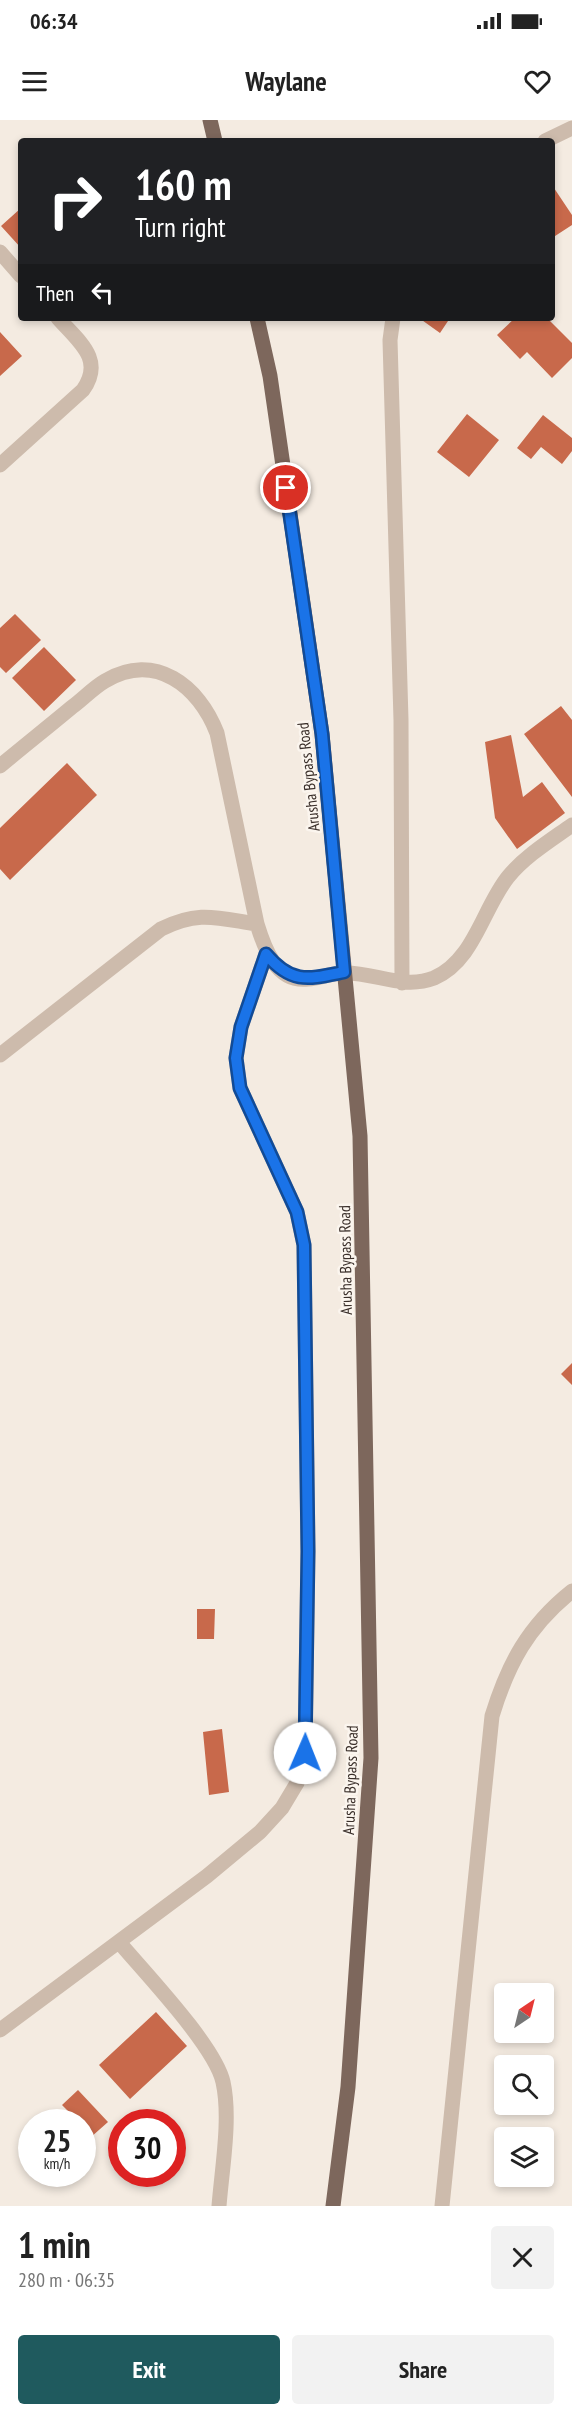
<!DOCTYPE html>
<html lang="en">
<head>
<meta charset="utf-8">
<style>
	:root { --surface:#fff; --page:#f2f2f2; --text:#222; --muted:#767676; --accent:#1f5a5e }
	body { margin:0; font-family:"PT Sans Narrow",sans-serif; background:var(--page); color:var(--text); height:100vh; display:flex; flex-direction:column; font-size:22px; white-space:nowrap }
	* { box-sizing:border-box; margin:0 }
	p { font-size:20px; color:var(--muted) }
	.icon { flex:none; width:33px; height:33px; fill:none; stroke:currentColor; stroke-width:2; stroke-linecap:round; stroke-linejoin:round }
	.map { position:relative; height:2086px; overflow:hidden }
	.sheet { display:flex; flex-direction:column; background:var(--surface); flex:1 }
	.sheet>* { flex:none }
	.hud { position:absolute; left:18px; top:18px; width:537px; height:183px; border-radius:6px; box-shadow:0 3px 9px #0003; background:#202124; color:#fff; overflow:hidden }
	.needle { width:39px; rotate:35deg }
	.buttons { position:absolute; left:494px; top:1863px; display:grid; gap:12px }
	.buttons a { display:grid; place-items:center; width:60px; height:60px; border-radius:6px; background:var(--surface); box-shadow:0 3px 9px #0003; font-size:30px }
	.speed { position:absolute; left:18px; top:1989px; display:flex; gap:12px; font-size:30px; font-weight:700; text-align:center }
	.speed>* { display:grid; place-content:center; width:78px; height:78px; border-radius:50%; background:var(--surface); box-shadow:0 3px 9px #0003; line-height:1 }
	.speed small { font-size:15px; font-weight:400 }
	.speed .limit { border:9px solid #d22; background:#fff; color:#111 }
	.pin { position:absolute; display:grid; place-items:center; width:51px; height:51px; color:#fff; margin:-26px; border:3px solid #fff; border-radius:50%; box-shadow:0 2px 6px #0007 }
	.me { position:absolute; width:66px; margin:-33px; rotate:1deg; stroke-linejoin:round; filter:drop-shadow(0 0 4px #0008) }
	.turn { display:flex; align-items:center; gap:21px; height:126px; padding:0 18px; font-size:27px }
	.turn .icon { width:78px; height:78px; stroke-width:2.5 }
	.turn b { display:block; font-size:42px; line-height:51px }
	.then { display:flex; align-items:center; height:57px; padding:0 18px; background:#0003; gap:12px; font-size:22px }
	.round { display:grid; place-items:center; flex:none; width:63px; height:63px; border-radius:6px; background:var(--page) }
	.headline { display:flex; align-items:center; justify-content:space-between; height:102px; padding:0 18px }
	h1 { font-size:36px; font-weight:800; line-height:45px }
	.action { display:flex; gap:12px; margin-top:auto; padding:12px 18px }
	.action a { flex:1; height:69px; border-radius:6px; background:var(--accent); color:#fff; font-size:24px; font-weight:800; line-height:69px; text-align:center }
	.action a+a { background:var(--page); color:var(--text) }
	.status { display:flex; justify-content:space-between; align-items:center; height:42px; padding:0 30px; background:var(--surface); direction:ltr }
	.status svg { height:16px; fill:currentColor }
	header { display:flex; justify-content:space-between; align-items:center; height:78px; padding:0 18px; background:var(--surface); font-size:27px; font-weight:800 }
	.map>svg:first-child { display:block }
	.building { fill:#c8694b }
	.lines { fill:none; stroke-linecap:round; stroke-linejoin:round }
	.minor { stroke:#cdbbac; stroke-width:15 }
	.primary { stroke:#7d675c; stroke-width:15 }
	.route-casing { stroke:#114b97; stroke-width:15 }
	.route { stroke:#1a73e8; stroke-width:10 }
	.labels { text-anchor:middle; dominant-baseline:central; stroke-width:5; stroke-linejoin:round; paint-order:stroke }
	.street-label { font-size:16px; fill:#3b302b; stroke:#fbf5ee }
</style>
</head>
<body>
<div class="status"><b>06:34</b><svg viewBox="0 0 49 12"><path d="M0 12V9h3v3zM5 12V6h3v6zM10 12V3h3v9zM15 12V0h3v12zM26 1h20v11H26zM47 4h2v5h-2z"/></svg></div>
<header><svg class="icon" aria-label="menu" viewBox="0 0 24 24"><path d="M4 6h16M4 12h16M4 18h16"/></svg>Waylane<svg class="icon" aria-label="heart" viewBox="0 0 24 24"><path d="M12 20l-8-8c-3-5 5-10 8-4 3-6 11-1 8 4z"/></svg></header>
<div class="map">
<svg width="572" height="2086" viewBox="0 0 572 2086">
	<rect width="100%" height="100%" fill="#f4ebe1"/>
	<path class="building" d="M552,65L572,95V105L552,118Z
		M21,88V128L1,106Z
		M419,198H450L440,213Z
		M515,198H547L572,223V238L552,258L527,232L520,239L497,215Z
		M0,212L22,236L0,256Z
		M467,294L499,320L469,357L437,332Z
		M543,295L572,318V331L562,344L541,327L531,339L517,328Z
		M15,494L41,520L6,553L0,547V508Z
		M44,527L76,560L44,591L12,558Z
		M561,586L572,600V677L524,614Z
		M511,615L523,677L542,662L565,693L517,729L495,698L485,622Z
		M67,643L97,675L10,760L0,749V708Z
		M572,1243V1265L561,1254Z
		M197,1489H215L214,1519H197Z
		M222,1609L229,1672L209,1675L203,1612Z
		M156,1892L187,1926L130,1979L99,1945Z
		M78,1970L108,2002L82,2025V2002H65L72,1995L62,1985Z"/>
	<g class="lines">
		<path class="minor" d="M545,21L572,8
			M0,132L21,156
			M393,198L390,220L401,600L402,863
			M0,345L83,270C105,239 78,221 58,198
			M0,646C24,626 48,607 72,587C83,579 93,568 105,561C155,531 199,566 217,613L257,804C264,827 276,863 308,859C320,858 332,853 344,853C374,852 403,870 434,858C474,841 483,788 508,757C525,736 551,720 572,705
			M0,935L161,809C199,790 217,798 257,804
			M119,1822C145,1853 215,1926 223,1962C231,1998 222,2048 219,2086
			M0,1910L207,1756L260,1712L282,1688L297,1663L305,1633L308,1431L304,1125L297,1092L240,968L236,938L241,907L266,834
			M442,2086L492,1596C508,1544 528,1506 572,1471"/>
		<path class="primary" d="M210,0L215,21
			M257,198L270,256L322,614L360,1016L371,1638L348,1967L333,2086"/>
	</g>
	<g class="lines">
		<defs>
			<path id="route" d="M286,368L322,614L344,852C309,859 292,865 266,834L241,907L236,938L240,968L297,1092L304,1125L308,1431L305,1633"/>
		</defs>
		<use href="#route" class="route-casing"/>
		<use href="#route" class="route"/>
	</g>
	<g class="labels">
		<g class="street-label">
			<text transform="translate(308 657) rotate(-96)">Arusha Bypass Road</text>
			<text transform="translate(345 1140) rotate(-91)">Arusha Bypass Road</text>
			<text transform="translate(350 1660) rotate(-88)">Arusha Bypass Road</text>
		</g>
	</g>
</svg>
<div class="buttons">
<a><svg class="needle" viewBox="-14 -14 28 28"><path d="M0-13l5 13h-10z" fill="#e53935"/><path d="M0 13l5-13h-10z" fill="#767676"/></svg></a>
<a><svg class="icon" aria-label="search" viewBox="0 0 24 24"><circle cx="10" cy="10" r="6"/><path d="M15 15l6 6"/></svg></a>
<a><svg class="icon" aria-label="layers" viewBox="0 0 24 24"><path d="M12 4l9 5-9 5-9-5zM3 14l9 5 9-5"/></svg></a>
</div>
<div class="speed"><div>25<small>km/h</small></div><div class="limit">30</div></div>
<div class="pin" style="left:286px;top:368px;background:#d93025"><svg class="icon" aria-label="arrive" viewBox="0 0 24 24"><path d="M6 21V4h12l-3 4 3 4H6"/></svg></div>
<svg class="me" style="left:305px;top:1633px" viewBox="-20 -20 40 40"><circle r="19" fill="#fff"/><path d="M0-13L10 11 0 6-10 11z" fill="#1a73e8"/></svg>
<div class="hud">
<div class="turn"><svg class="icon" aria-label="right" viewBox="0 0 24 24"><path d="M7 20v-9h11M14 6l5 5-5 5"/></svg><div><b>160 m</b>Turn right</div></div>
<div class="then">Then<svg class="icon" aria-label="left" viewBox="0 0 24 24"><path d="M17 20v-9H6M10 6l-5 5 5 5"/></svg></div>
</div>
</div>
<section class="sheet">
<div class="headline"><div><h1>1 min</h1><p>280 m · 06:35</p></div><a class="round"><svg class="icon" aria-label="close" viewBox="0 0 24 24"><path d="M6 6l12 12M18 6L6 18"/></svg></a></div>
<div class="action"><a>Exit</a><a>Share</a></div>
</section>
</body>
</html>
